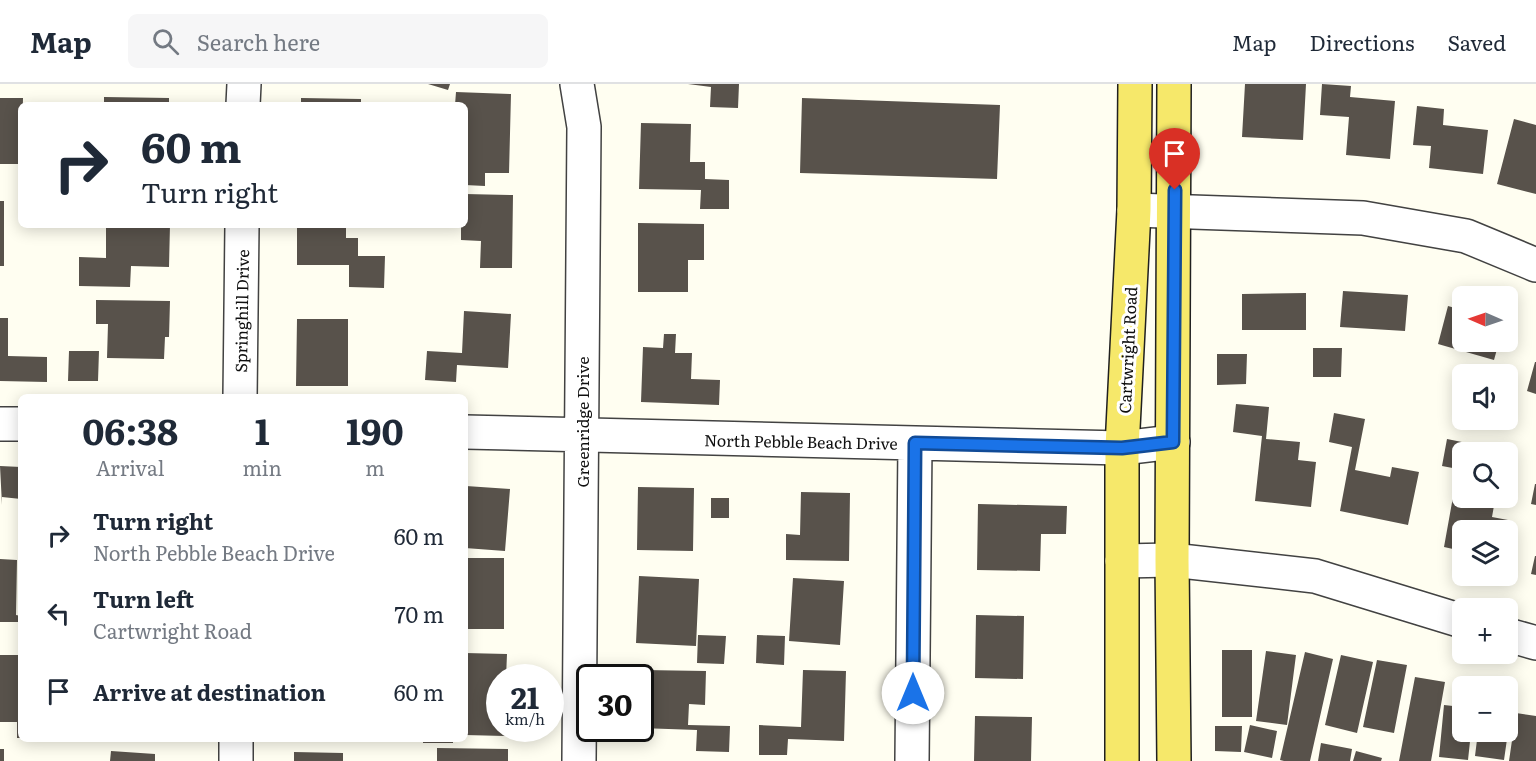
<!DOCTYPE html>
<html lang="en">
<head>
<meta charset="utf-8">
<style>
	:root { --surface:#fff; --page:#f6f6f7; --text:#1f2937; --muted:#747a83; --line:#e0e1e3 }
	body { margin:0; font-family:Literata,serif; background:var(--page); color:var(--text); height:100vh; display:flex; flex-direction:column; font-size:22px; white-space:nowrap }
	* { box-sizing:border-box; margin:0 }
	p { font-size:20px; color:var(--muted) }
	.icon { flex:none; width:33px; height:33px; fill:none; stroke:currentColor; stroke-width:2; stroke-linecap:round; stroke-linejoin:round }
	.map { position:relative; flex:1; overflow:hidden }
	.drawer { position:absolute; left:18px; top:310px; width:450px; height:348px; display:flex; flex-direction:column; background:var(--surface); border-radius:9px; box-shadow:0 3px 15px #0003 }
	.drawer>* { flex:none }
	.guide { position:absolute; left:18px; top:18px; width:450px; height:126px; border-radius:9px; box-shadow:0 3px 15px #0003; background:#fff; color:var(--text); overflow:hidden }
	.needle { width:39px; rotate:272deg }
	.fabs { position:absolute; left:1452px; top:202px; display:grid; gap:12px }
	.fabs a { display:grid; place-items:center; width:66px; height:66px; border-radius:9px; background:var(--surface); box-shadow:0 3px 15px #0003; font-size:30px }
	.speed { position:absolute; left:486px; top:580px; display:flex; gap:12px; font-size:30px; font-weight:700; text-align:center }
	.speed>* { display:grid; place-content:center; width:78px; height:78px; border-radius:50%; background:var(--surface); box-shadow:0 3px 15px #0003; line-height:1 }
	.speed small { font-size:15px; font-weight:400 }
	.speed .limit { border:3px solid #111; border-radius:9px; background:#fff; color:#111 }
	.pin { position:absolute; display:grid; place-items:center; width:51px; height:51px; color:#fff; margin:-62px -26px; border-radius:50% 50% 50% 0; rotate:-45deg; box-shadow:0 0 6px #0007 }
	.pin .icon { rotate:45deg }
	.me { position:absolute; width:66px; margin:-33px; rotate:0deg; stroke-linejoin:round; filter:drop-shadow(0 0 4px #0008) }
	.turn { display:flex; align-items:center; gap:21px; height:126px; padding:0 24px; font-size:27px }
	.turn .icon { width:78px; height:78px; stroke-width:2.5 }
	.turn b { display:block; font-size:42px; line-height:51px }
	.eta { display:flex; justify-content:space-evenly; align-items:center; height:102px; text-align:center }
	.eta b { font-size:36px; font-weight:700; line-height:42px }
	ul { padding:0; list-style:none }
	li { display:flex; align-items:center; gap:18px; height:78px; padding:0 24px }
	li div { flex:1 }
	li b { display:block; font-size:22px }
	li em { font-style:normal }
	header { display:flex; align-items:center; gap:36px; box-sizing:border-box; height:84px; padding:0 30px; background:var(--surface); border-bottom:2px solid var(--line) }
	header strong { font-size:28px }
	nav { display:flex; gap:33px; margin-inline-start:auto; font-size:21px }
	.search { width:420px; height:54px; background:var(--page); display:flex; align-items:center; gap:15px; box-sizing:border-box; padding:0 21px; border-radius:9px; color:var(--muted); font-size:22px }
	.map>svg:first-child { display:block }
	.building { fill:#58524b }
	.lines { fill:none; stroke-linecap:round; stroke-linejoin:round }
	.minor-casing { stroke:#424242; stroke-width:36 }
	.major-casing { stroke:#202020; stroke-width:36 }
	.minor { stroke:#fff; stroke-width:33 }
	.major { stroke:#f6e86a; stroke-width:33 }
	.route-casing { stroke:#114b97; stroke-width:15 }
	.route { stroke:#1a73e8; stroke-width:10 }
	.labels { text-anchor:middle; dominant-baseline:central; stroke-width:6; stroke-linejoin:round; paint-order:stroke }
	.street-label { font-size:16px; fill:#0f0f0f; stroke:#fff }
</style>
</head>
<body>
<header>
<strong>Map</strong>
<div class="search"><svg class="icon" aria-label="search" viewBox="0 0 24 24"><circle cx="10" cy="10" r="6"/><path d="M15 15l6 6"/></svg>Search here</div>
<nav><a>Map</a><a>Directions</a><a>Saved</a></nav>
</header>
<div class="map">
<svg width="1536" height="677" viewBox="0 0 1536 677">
	<rect width="100%" height="100%" fill="#fffef1"/>
	<path class="building" d="M428,0H450L448,6Z
		M688,0H739L738,24L710,23L711,3Z
		M1245,0H1306L1303,56L1242,53Z
		M1322,0L1351,2L1350,13L1395,17L1390,75L1346,71L1349,33L1320,31Z
		M456,8L511,10L509,89H485V102L465,101V21H455Z
		M104,13L169,14V21H104Z
		M0,14H23L21,102L18,101V80H0Z
		M301,14L361,15V21H301Z
		M802,14L1000,21L997,95L800,89Z
		M1417,22L1444,25L1443,41L1488,46L1483,90L1429,84L1431,62L1413,61Z
		M1514,35L1536,41V110L1497,100Z
		M641,39L691,40L690,78H705V95L729,96V125H700L701,106L639,105Z
		M465,110L513,111L512,184H480L481,157L461,156V141H465Z
		M0,117H4V182H0Z
		M638,139L704,140V176H688V208H638Z
		M106,141H170L169,183L131,182L130,203L79,202V173L106,174Z
		M297,141H346V154H358V172H385L384,204L349,203V181H297Z
		M1343,207L1408,211L1405,247L1340,243Z
		M1306,209V246H1242V210Z
		M96,216L170,217L169,253H165L164,275L107,274L108,240H96Z
		M1448,222L1462,226V258H1499L1494,276L1438,260Z
		M464,227L511,230L508,284L457,281L456,298L425,296L427,267L462,269Z
		M0,234H8V272L47,273V298L0,297Z
		M297,235H348V302H296Z
		M664,250H676L675,269H692L691,295L720,296L719,321L641,318L643,263L663,264Z
		M1313,264H1342L1341,293H1313Z
		M69,267H99L98,297H68Z
		M1217,270H1247L1246,300L1217,301Z
		M1535,278H1536V310L1527,307Z
		M1236,320L1269,323L1266,355L1300,358L1298,376L1316,378L1311,423L1255,417L1262,352L1233,348Z
		M1334,329L1365,335L1355,386L1390,393L1392,383L1419,388L1408,441L1340,427L1352,363L1329,358Z
		M1447,355L1477,361L1475,369H1462V414L1495,416L1492,433L1508,436L1506,447H1462V467L1444,463L1458,385L1442,382Z
		M0,382L21,383V415L2,413V421Z
		M1535,400H1536V421L1531,420Z
		M466,402L510,405L505,467L465,464Z
		M638,403L694,404L693,467L637,466Z
		M801,408L850,409L849,477L786,476V450L800,451Z
		M711,414H729V434H711Z
		M978,420L1067,422L1066,450H1041L1040,487L977,486Z
		M1535,472H1536V491L1531,490Z
		M465,474H504V545H465Z
		M0,475L17,476L16,531L21,532V538H0Z
		M639,492L699,495L696,562L636,559Z
		M793,494L844,497L840,561L789,557Z
		M976,531L1024,532L1023,595L975,594Z
		M698,551L726,552L724,580L697,579Z
		M757,551L785,552L784,581L756,579Z
		M1222,566H1252V633H1222Z
		M1266,567L1296,571L1287,641L1256,637Z
		M1305,568L1333,575L1310,677H1284L1280,676Z
		M465,569L507,570L506,594H500V645H506L505,652L465,651Z
		M0,571H21V654H17V638H0Z
		M1341,571L1373,578L1357,649L1325,641Z
		M1377,576L1407,581L1394,649L1363,643Z
		M643,586L706,587L705,621L689,620L688,641L730,642L729,668L696,667L697,646L640,644Z
		M803,586L846,587L844,657L788,655L787,671H759V641L801,643Z
		M1415,593L1445,598L1431,677H1399Z
		M1444,621L1462,623V648H1471L1468,676L1439,673Z
		M1516,629L1536,632V677H1509Z
		M975,632L1032,633L1031,677H974Z
		M1250,641L1277,647L1272,674L1244,668Z
		M1215,642H1242L1241,668L1215,667Z
		M1478,648H1508L1504,676L1475,672Z
		M423,656H453V659H423Z
		M1321,659L1352,665L1350,677H1318Z
		M437,664L508,665V677H437Z
		M0,665H4V677H0Z
		M111,667L155,670V677H110Z
		M1356,667L1382,674L1381,677H1353Z
		M294,668L343,669V677H294Z"/>
	<g class="lines">
		<defs>
			<path id="minor" d="M577,0L584,43L579,677
				M243,21L244,0
				M1134,126L1363,134L1466,152L1536,181
				M240,314L242,141
				M0,340H21
				M465,348L1122,364L1173,358
				M1122,477L1172,476L1315,492L1462,537
				M1508,551L1536,559
				M236,677V656
				M912,677L915,359"/>
			<path id="major" d="M1174,0L1172,476L1174,677
				M1122,677V364L1134,126L1135,0"/>
		</defs>
		<use href="#minor" class="minor-casing"/>
		<use href="#major" class="major-casing"/>
		<use href="#minor" class="minor"/>
		<use href="#major" class="major"/>
	</g>
	<g class="lines">
		<defs>
			<path id="route" d="M913,609L915,359L1122,364L1173,358L1175,106"/>
		</defs>
		<use href="#route" class="route-casing"/>
		<use href="#route" class="route"/>
	</g>
	<g class="labels">
		<g class="street-label">
			<text transform="translate(241 227) rotate(-89)">Springhill Drive</text>
			<text transform="translate(1127 266) rotate(-87)">Cartwright Road</text>
			<text transform="translate(582 338) rotate(-90)">Greenridge Drive</text>
			<text transform="translate(801 357) rotate(1)">North Pebble Beach Drive</text>
		</g>
	</g>
</svg>
<div class="fabs">
<a><svg class="needle" viewBox="-14 -14 28 28"><path d="M0-13l5 13h-10z" fill="#e53935"/><path d="M0 13l5-13h-10z" fill="#747a83"/></svg></a>
<a><svg class="icon" aria-label="sound" viewBox="0 0 24 24"><path d="M4 9h4l5-4v14l-5-4H4zM17 9q2 3 0 6"/></svg></a>
<a><svg class="icon" aria-label="search" viewBox="0 0 24 24"><circle cx="10" cy="10" r="6"/><path d="M15 15l6 6"/></svg></a>
<a><svg class="icon" aria-label="layers" viewBox="0 0 24 24"><path d="M12 4l9 5-9 5-9-5zM3 14l9 5 9-5"/></svg></a>
<a>+</a>
<a>−</a>
</div>
<div class="speed"><div>21<small>km/h</small></div><div class="limit">30</div></div>
<div class="pin" style="left:1175px;top:106px;background:#d93025"><svg class="icon" aria-label="arrive" viewBox="0 0 24 24"><path d="M6 21V4h12l-3 4 3 4H6"/></svg></div>
<svg class="me" style="left:913px;top:609px" viewBox="-20 -20 40 40"><circle r="19" fill="#fff"/><path d="M0-13L10 11 0 6-10 11z" fill="#1a73e8"/></svg>
<div class="guide">
<div class="turn"><svg class="icon" aria-label="right" viewBox="0 0 24 24"><path d="M7 20v-9h11M14 6l5 5-5 5"/></svg><div><b>60 m</b>Turn right</div></div>
</div>
<section class="drawer">
<div class="eta">
<div><b>06:38</b><p>Arrival</p></div>
<div><b>1</b><p>min</p></div>
<div><b>190</b><p>m</p></div>
</div>
<ul>
<li><svg class="icon" aria-label="right" viewBox="0 0 24 24"><path d="M7 20v-9h11M14 6l5 5-5 5"/></svg><div><b>Turn right</b><p>North Pebble Beach Drive</p></div><em>60 m</em></li>
<li><svg class="icon" aria-label="left" viewBox="0 0 24 24"><path d="M17 20v-9H6M10 6l-5 5 5 5"/></svg><div><b>Turn left</b><p>Cartwright Road</p></div><em>70 m</em></li>
<li><svg class="icon" aria-label="arrive" viewBox="0 0 24 24"><path d="M6 21V4h12l-3 4 3 4H6"/></svg><div><b>Arrive at destination</b></div><em>60 m</em></li>
</ul>
</section>
</div>
</body>
</html>
